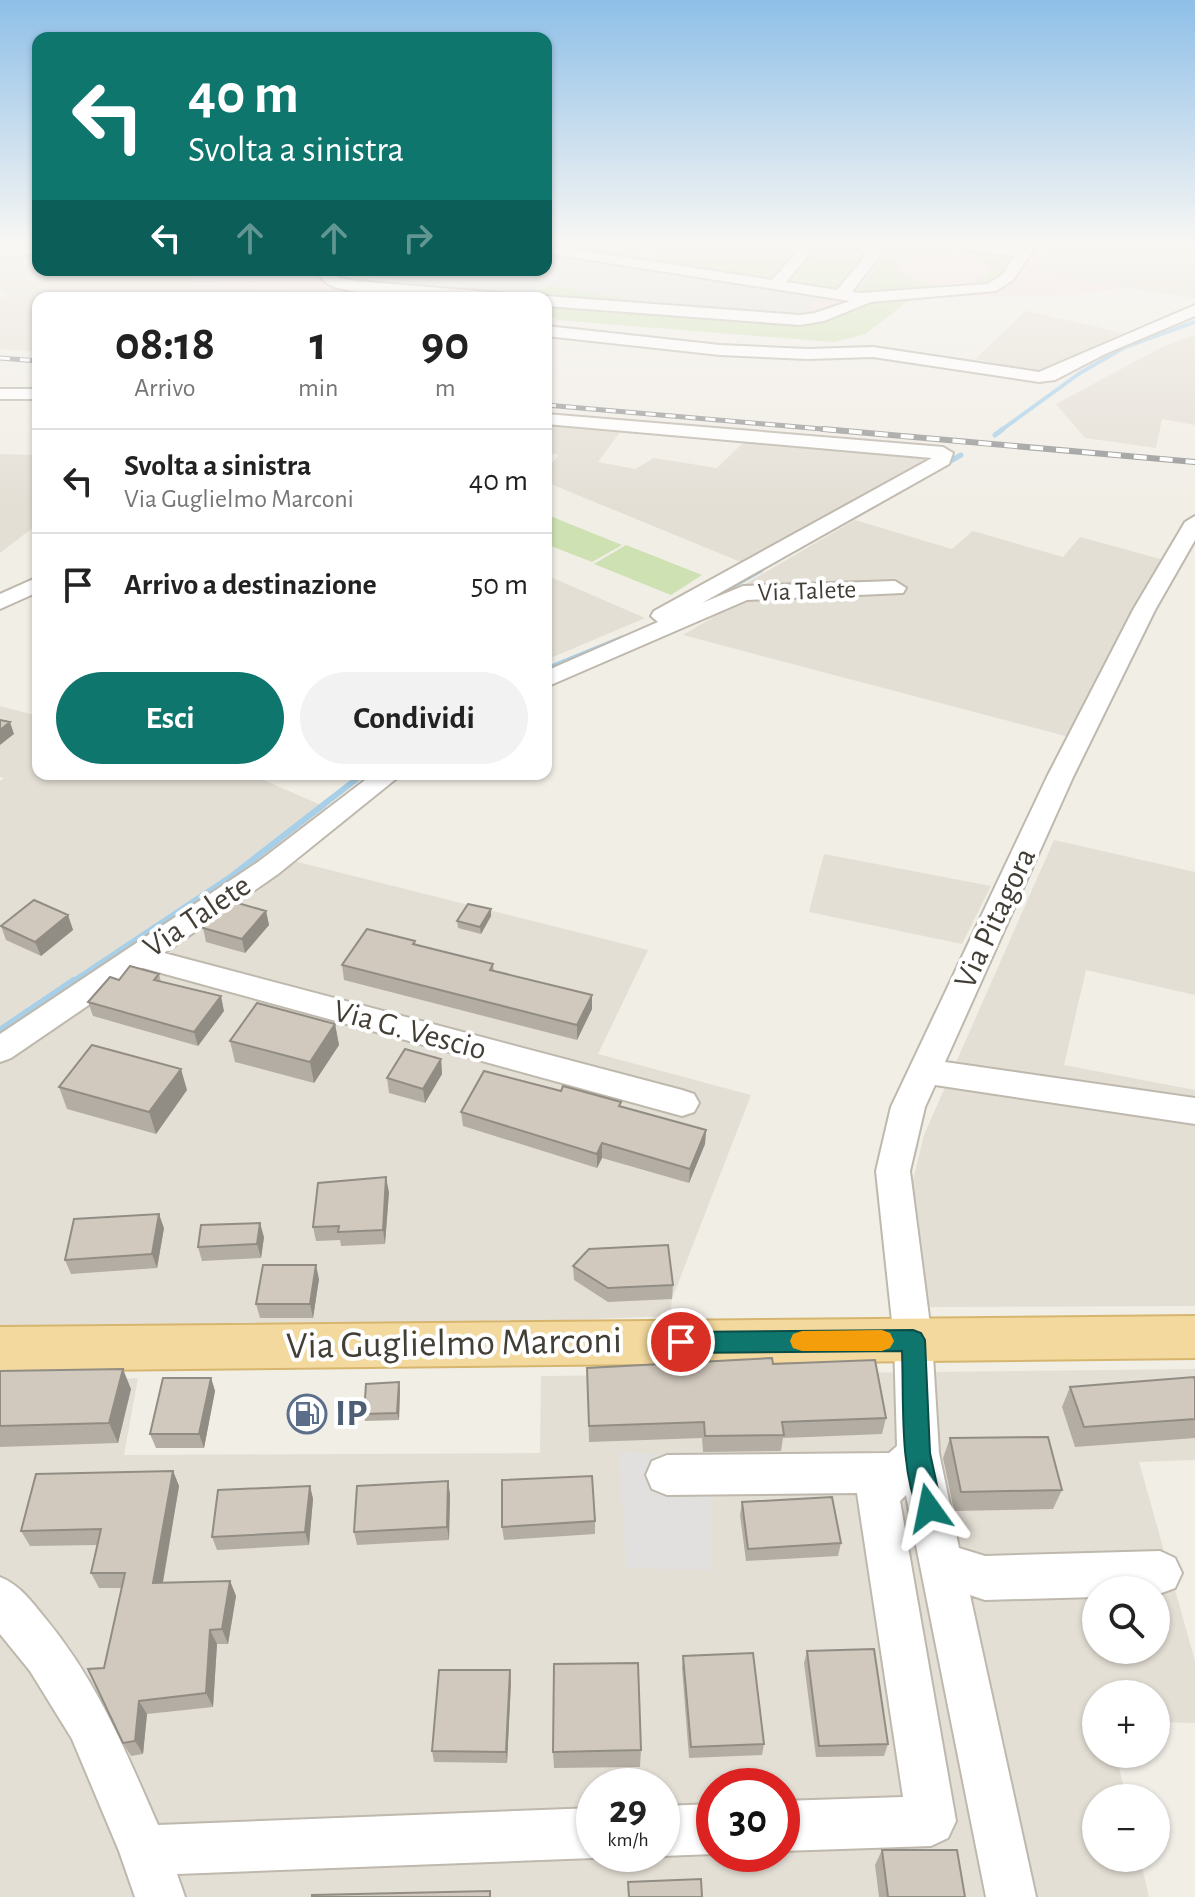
<!DOCTYPE html>
<html lang="it">
<head>
<meta charset="utf-8">
<style>
	:root { --surface:#fff; --page:#f2f2f2; --text:#222; --muted:#767676; --line:#e0e0e0; --accent:#0f766e }
	body { margin:0; font-family:"Alegreya Sans",sans-serif; background:var(--page); color:var(--text); height:100vh; display:flex; flex-direction:column; font-size:30px; white-space:nowrap }
	* { box-sizing:border-box; margin:0 }
	p { font-size:26px; color:var(--muted) }
	.icon { flex:none; width:44px; height:44px; fill:none; stroke:currentColor; stroke-width:2; stroke-linecap:round; stroke-linejoin:round }
	.map { position:relative; flex:1; overflow:hidden }
	.side { position:absolute; left:32px; top:292px; width:520px; height:488px; display:flex; flex-direction:column; background:var(--surface); border-radius:16px; box-shadow:0 2px 6px #0004 }
	.side>* { flex:none }
	.top-card { position:absolute; left:32px; top:32px; width:520px; height:244px; border-radius:16px; box-shadow:0 2px 6px #0004; background:#0f766e; color:#fff; overflow:hidden }
	.fabs { position:absolute; left:1082px; top:1576px; display:grid; gap:16px }
	.fabs a { display:grid; place-items:center; width:88px; height:88px; border-radius:50%; background:var(--surface); box-shadow:0 2px 6px #0004; font-size:40px }
	.speed { position:absolute; left:576px; top:1768px; display:flex; gap:16px; font-size:40px; font-weight:700; text-align:center }
	.speed>* { display:grid; place-content:center; width:104px; height:104px; border-radius:50%; background:var(--surface); box-shadow:0 2px 6px #0004; line-height:1 }
	.speed small { font-size:20px; font-weight:400 }
	.speed .limit { border:12px solid #d22; background:#fff; color:#111 }
	.pin { position:absolute; display:grid; place-items:center; width:68px; height:68px; color:#fff; margin:-34px; border:4px solid #fff; border-radius:50%; box-shadow:0 2px 8px #0007 }
	.me { position:absolute; width:88px; margin:-44px; rotate:348deg; stroke-linejoin:round; filter:drop-shadow(0 0 6px #0008) }
	.turn { display:flex; align-items:center; gap:28px; height:168px; padding:0 24px; font-size:36px }
	.turn .icon { width:104px; height:104px; stroke-width:2.5 }
	.turn b { display:block; font-size:56px; line-height:68px }
	.lanes { display:flex; align-items:center; height:76px; padding:0 24px; background:#0003; justify-content:center; gap:40px; direction:ltr }
	.lanes .off { opacity:.35 }
	.eta { display:flex; justify-content:space-evenly; align-items:center; height:136px; text-align:center }
	.eta b { font-size:48px; font-weight:600; line-height:56px }
	.button { display:flex; gap:16px; margin-top:auto; padding:16px 24px }
	.button a { flex:1; height:92px; border-radius:48px; background:var(--accent); color:#fff; font-size:32px; font-weight:600; line-height:92px; text-align:center }
	.button a+a { background:var(--page); color:var(--text) }
	ul { padding:0; list-style:none }
	li { display:flex; align-items:center; gap:24px; height:104px; padding:0 24px; border-top:2px solid var(--line) }
	li div { flex:1 }
	li b { display:block; font-size:30px }
	li em { font-style:normal }
	.map>svg:first-child { display:block }
	.residential { fill:#e4dfd5; fill-rule:evenodd }
	.medical { fill:#f1ddda }
	.green { fill:#cde1b3 }
	.parking { fill:#e2e0de }
	.lines { fill:none; stroke-linecap:round; stroke-linejoin:round }
	.stream-far3 { stroke:#a8cfe8; stroke-width:4 }
	.stream-far2 { stroke:#a8cfe8; stroke-width:5 }
	.stream-far1 { stroke:#a8cfe8; stroke-width:6 }
	.stream { stroke:#a8cfe8; stroke-width:8 }
	.minor-casing { stroke:#beb8ad; stroke-width:4 }
	.major-casing { stroke:#d6b66f; stroke-width:4 }
	.minor { fill:#fff; fill-rule:evenodd }
	.major { fill:#f3d99d; fill-rule:evenodd }
	.rail-far1-casing { stroke:#959595; stroke-width:5 }
	.rail-casing { stroke:#959595; stroke-width:6 }
	.rail-far1 { stroke:#fff; stroke-width:3; stroke-dasharray:10; stroke-linecap:butt }
	.rail { stroke:#fff; stroke-width:4; stroke-dasharray:13; stroke-linecap:butt }
	.wall { fill:#b4ada3 }
	.shaded-wall { fill:#928d84 }
	.building { fill:#d1c9bd; stroke:#928d84; stroke-width:2 }
	.route { fill:#0f766e; stroke:#0a4d48; stroke-width:2 }
	.slow { fill:#f59e0b }
	.labels { text-anchor:middle; dominant-baseline:central; stroke-width:8; stroke-linejoin:round; paint-order:stroke }
	.far-street-label { font-size:26px; fill:#433e36; stroke:#fff }
	.street-label { font-size:32px; fill:#433e36; stroke:#fff }
	.near-street-label { font-size:38px; fill:#433e36; stroke:#fff }
	.near-service-label { font-size:38px; font-weight:bold; fill:#4e5e75; stroke:#fff; text-anchor:start }
</style>
</head>
<body>
<div class="map">
<svg width="1195" height="1897" viewBox="0 0 1195 1897">
	<rect width="100%" height="100%" fill="#f1eee6"/>
	<path class="residential" d="M16,243H38V270H207L186,283L394,298H38V352L0,349V298L8,294L0,292V249Z
		M1057,243H1195V298L1025,273Z
		M1026,311L1124,333L1039,372L975,359Z
		M1195,335V425L1162,419L1156,448L1085,438L1056,404L1162,347Z
		M546,421L623,428L598,462L635,469L654,458L717,468L748,438L924,453L932,460L743,563L546,482V470L559,455L546,452Z
		M0,454L38,455V524L0,553Z
		M855,520L952,549L973,531L1063,557L1080,537L1164,560L1069,737L683,635L747,597L740,587Z
		M546,575L645,618L546,660Z
		M0,706L38,716V774H250L330,809L274,856L648,950L598,1054L751,1095L672,1299L670,1316L399,1327L0,1332V781L4,778L0,777Z
		M1054,840L1195,872V995L1086,970L1064,1065L1195,1090V1306L929,1307L910,1192L924,1135Z
		M824,854L991,886L962,944L809,912Z
		M1195,1369V1460L1139,1462L1195,1661V1723L1156,1722V1694H1096V1754H1116L1126,1798H1096V1858H1140L1149,1897H0V1384L138,1378L124,1455L540,1453L541,1376ZM1096,1590H1156V1650H1096ZM594,1786H662V1854H594ZM714,1786H782V1854H714Z"/>
	<path class="medical" d="M546,243H1057L1026,273L1124,288L1075,295L913,297L865,334L834,342L557,320L550,315L552,310H546V298H394L184,283L208,270H546Z"/>
	<path class="green" d="M551,243H651L629,260L547,246Z
		M671,243C697,243 775,235 793,253L768,281L647,263Z
		M792,243H849L863,249L867,258L837,293L785,284L808,257V252Z
		M870,243H908L949,249L944,254L912,255L898,263L897,270C924,289 965,292 991,271L983,262L961,256L964,251L978,250L1012,256L997,280L988,284L969,288L855,294L884,258L885,254Z
		M551,286L641,302L642,306L521,297Z
		M913,297L865,334L834,342L557,320L550,315L554,305L808,324L873,304Z
		M550,516L622,545L592,562L546,544V518Z
		M626,545L702,575L671,595L594,564Z"/>
	<path class="parking" d="M546,251L822,296L803,315L641,302L551,286L522,295L442,289L341,270H546Z
		M619,1451L661,1455L710,1490L711,1570L626,1568Z"/>
	<g class="lines">
		<path class="stream-far3" d="M1000,431L1080,373L1125,347L1195,322"/>
		<path class="stream-far2" d="M995,435L1003,429
			M942,466L961,455
			M699,605L761,570
			M546,669L622,638"/>
		<path class="stream-far1" d="M71,983L229,878L363,774"/>
		<path class="stream" d="M0,1031L74,981"/>
		<defs>
			<path id="minor" d="M775,243H796L810,254L786,282L837,290L866,255L852,243H868L881,254L852,292L861,293L988,284L1003,274L1015,256L945,247L938,243H978L1018,248L1017,243H1031L1033,250L1013,280L996,291L871,302L824,321L800,325L546,306V298H540L546,296L800,315L815,313L850,301L546,253V245L772,280L795,254Z
				M38,246V254L0,257V249Z
				M315,270H332L339,278L355,281L502,293L510,298C475,298 354,299 328,284C324,281 319,274 315,270Z
				M1195,305V316L1105,354L1055,380L1039,382L873,357L808,359L720,355L546,336V326L720,345L808,349L873,347L1039,372Z
				M0,389H38V399H0Z
				M546,414L943,447L953,453L949,464L702,603L743,586L895,581L906,588L903,593L747,600L546,687V671L658,622L651,616L654,611L932,458L546,424Z
				M1195,516V540L1155,610L1073,777L945,1062L1195,1098V1124L935,1085L925,1107L910,1171L932,1340L939,1453L959,1548L985,1556L1160,1551L1175,1558L1182,1573L1175,1588L1156,1595V1590H1096V1597L985,1600L970,1595L1036,1897H986L906,1495L900,1501L956,1821L948,1838L931,1846L782,1851V1801L903,1797L857,1493L667,1495L652,1489L646,1475L652,1461L667,1455L889,1453L897,1446L894,1340L876,1171L891,1107L1047,777L1133,610L1185,522Z
				M38,577V592L0,609V594Z
				M373,774H402L278,874L164,953L682,1090L694,1094L699,1103L694,1112L682,1116L143,968L11,1058L0,1062V1034L258,862Z
				M0,1577C20,1585 31,1601 45,1618C98,1682 125,1750 158,1825L594,1808V1854H603L594,1858L177,1874L185,1897H135L119,1851L72,1739L30,1671L0,1634Z
				M714,1804V1854L662,1856L658,1854H662V1806Z"/>
			<path id="major" d="M1195,1316V1358L0,1371V1327Z"/>
		</defs>
		<use href="#minor" class="minor-casing"/>
		<use href="#major" class="major-casing"/>
		<use href="#minor" class="minor"/>
		<use href="#major" class="major"/>
		<defs>
			<path id="rail-far1" d="M0,358L38,361
				M546,405L845,431"/>
			<path id="rail" d="M823,429L1195,462"/>
		</defs>
		<use href="#rail-far1" class="rail-far1-casing"/>
		<use href="#rail" class="rail-casing"/>
		<use href="#rail-far1" class="rail-far1"/>
		<use href="#rail" class="rail"/>
	</g>
	<path class="wall" d="M130,270H155L146,273Z
		M491,909V916L481,934L458,928L457,921Z
		M266,911L269,925L245,953L206,942L203,928Z
		M68,915L73,930L41,956L6,940L1,926Z
		M415,941L416,945L493,964L494,971L592,1009L577,1040L344,980L342,965Z
		M159,974L161,982L224,1011L198,1046L93,1016L88,1002L119,980Z
		M335,1024L339,1045L314,1083L235,1062L230,1041Z
		M441,1059L442,1074L425,1103L389,1093L387,1078Z
		M59,1087L187,1090L156,1134L67,1109Z
		M561,1091L621,1106L706,1130L705,1144L689,1183L602,1158L597,1168L463,1126L461,1112Z
		M389,1192L385,1244L341,1246L340,1240L316,1241L313,1227Z
		M164,1228L157,1268L71,1274L65,1260Z
		M264,1237L261,1258L202,1261L198,1247Z
		M573,1266L673,1285L672,1299L608,1302L574,1280Z
		M319,1279L313,1318H260L256,1304Z
		M773,1364L886,1418L882,1434L783,1438L781,1451L703,1452L702,1438L589,1442L587,1368Z
		M0,1371L131,1389L118,1443L0,1447Z
		M211,1378L215,1391L204,1448H156L150,1434Z
		M1195,1380V1438L1075,1447L1062,1407L1070,1387Z
		M400,1389L399,1420L365,1421L364,1414Z
		M950,1438L1062,1490L1053,1509L954,1511L943,1458Z
		M173,1471L179,1486L163,1583L230,1581L236,1596L228,1644H217L213,1707L147,1714L143,1754L131,1756L123,1743L104,1668L122,1588H99L91,1573L98,1545L30,1546L21,1531Z
		M310,1486L313,1499L309,1545L217,1550L212,1537Z
		M450,1494L449,1540L357,1545L354,1532Z
		M742,1502L841,1543L838,1556L746,1561L740,1515Z
		M595,1521V1534L504,1540L502,1527Z
		M807,1651L888,1744L884,1756L816,1757L804,1663Z
		M683,1656L764,1744L762,1755L689,1758L682,1668Z
		M511,1682L507,1763L434,1762L432,1751Z
		M641,1750L640,1767L554,1768L553,1752Z
		M882,1850L965,1897H879L875,1865Z"/>
	<path class="shaded-wall" d="M10,722L14,734L0,745V730Z
		M491,909V916L481,934L480,927Z
		M266,911L269,925L245,953L242,939Z
		M68,915L73,930L41,956L35,942Z
		M592,995V1009L577,1040V1025Z
		M221,996L224,1011L198,1046L194,1032Z
		M335,1024L339,1045L314,1083L310,1062Z
		M441,1059L442,1074L425,1103L423,1089Z
		M181,1069L187,1090L156,1134L149,1112Z
		M706,1130L705,1144L689,1183L690,1169Z
		M602,1143V1158L597,1168V1154Z
		M386,1177L389,1192L385,1244L383,1230Z
		M159,1214L164,1228L157,1268L152,1254Z
		M260,1223L264,1237L261,1258L257,1244Z
		M316,1265L319,1279L313,1318L310,1304Z
		M123,1369L131,1389L118,1443L109,1423Z
		M211,1378L215,1391L204,1448L199,1434Z
		M399,1382L400,1389L399,1420L397,1413Z
		M173,1471L179,1486L160,1598L153,1583Z
		M448,1481L450,1494L449,1540L447,1527Z
		M310,1486L313,1499L309,1545L305,1532Z
		M230,1581L236,1596L228,1644L222,1629Z
		M210,1630L217,1644L213,1707L206,1693Z
		M510,1670L511,1682L507,1763L506,1752Z
		M139,1701L147,1714L143,1754L135,1741Z"/>
	<path class="building" d="M0,720L10,722L0,730Z
		M34,900L68,915L35,942L1,926Z
		M227,900L266,911L242,939L203,928Z
		M468,904L491,909L480,927L457,921Z
		M367,929L415,941L413,944L493,964L490,970L592,995L577,1025L342,965Z
		M130,966L159,974L154,980L221,996L194,1032L88,1002L110,977L119,980Z
		M257,1003L335,1024L310,1062L230,1041Z
		M92,1045L181,1069L149,1112L59,1087Z
		M405,1049L441,1059L423,1089L387,1078Z
		M484,1071L561,1091L563,1086L621,1102L619,1106L706,1130L690,1169L602,1143L597,1154L461,1112Z
		M386,1177L383,1230L338,1232L339,1226L313,1227L318,1183Z
		M159,1214L152,1254L65,1260L74,1219Z
		M260,1223L257,1244L198,1247L201,1225Z
		M668,1245L673,1285L608,1288L573,1266L589,1249Z
		M263,1265H316L310,1304H256Z
		M772,1358L773,1364L875,1360L886,1418L782,1422L784,1435L705,1436L704,1422L589,1426L587,1368Z
		M123,1369L109,1423L0,1426V1371Z
		M1194,1377L1195,1380V1419L1084,1427L1070,1387Z
		M163,1378H211L199,1434H150Z
		M399,1382L397,1413L364,1414L366,1384Z
		M1048,1437L1062,1490L961,1492L950,1438Z
		M173,1471L153,1583L230,1581L222,1629L210,1630L206,1693L139,1701L135,1741L123,1743L88,1669L104,1668L125,1573H91L101,1529L21,1531L36,1474Z
		M592,1476L595,1521L502,1527V1480Z
		M448,1481L447,1527L354,1532L357,1486Z
		M310,1486L305,1532L212,1537L218,1490Z
		M832,1497L841,1543L748,1549L742,1502Z
		M874,1649L888,1744L819,1746L807,1651Z
		M753,1653L764,1744L691,1747L683,1656Z
		M638,1663L641,1750L553,1752L554,1664Z
		M439,1670H510L506,1752L432,1751Z
		M882,1850H957L965,1897H888Z
		M701,1879L702,1897H629L628,1882Z
		M490,1891V1897H312V1895Z"/>
	<linearGradient id="sky" x2="0" y2="1"><stop stop-color="#8ebfe8"/><stop offset="0.48" stop-color="#f9f7f4"/><stop offset="1" stop-color="#f9f7f4" stop-opacity="0"/></linearGradient>
	<rect width="1195" height="508" fill="url(#sky)"/>
	<path class="route" d="M913,1330L921,1333L925,1340L930,1453L942,1508L938,1517L929,1521L920,1517C899,1467 904,1404 902,1351L681,1353L673,1350L669,1342L673,1335L681,1332Z"/>
	<path class="slow" d="M882,1330L890,1333L894,1341L890,1348L882,1351H802L793,1348L790,1341L793,1334L802,1331Z"/>
	<defs>
		<symbol id="fuel-ring" viewBox="-11 -11 22 22"><circle r="9.5" fill="#fff" stroke="#5c6f8a" stroke-width="1.5"/><path d="M-5.5-6h7V0h2V4h1.3V-2.5L3-4.5l.8-.8L6-3V5H2.5V1h-1V6h-7ZM-4.2-4.7v3.2H.2V-4.7Z" fill="#5c6f8a"/></symbol>
	</defs>
	<g fill-rule="evenodd">
		<use href="#fuel-ring" x="285" y="1392" width="44" height="44"/>
	</g>
	<g class="labels">
		<g class="far-street-label">
			<text transform="translate(807 591) rotate(-2)">Via Talete</text>
		</g>
		<g class="street-label">
			<text transform="translate(197 916) rotate(-34)">Via Talete</text>
			<text transform="translate(995 918) rotate(-65)">Via Pitagora</text>
			<text transform="translate(410 1030) rotate(15)">Via G. Vescio</text>
		</g>
		<g class="near-street-label">
			<text transform="translate(454 1344) rotate(-1)">Via Guglielmo Marconi</text>
		</g>
		<g class="near-service-label">
			<text x="335" y="1414">IP</text>
		</g>
	</g>
</svg>
<div class="fabs">
<a><svg class="icon" aria-label="search" viewBox="0 0 24 24"><circle cx="10" cy="10" r="6"/><path d="M15 15l6 6"/></svg></a>
<a>+</a>
<a>−</a>
</div>
<div class="speed"><div>29<small>km/h</small></div><div class="limit">30</div></div>
<div class="pin" style="left:681px;top:1342px;background:#d93025"><svg class="icon" aria-label="arrive" viewBox="0 0 24 24"><path d="M6 21V4h12l-3 4 3 4H6"/></svg></div>
<svg class="me" style="left:929px;top:1508px" viewBox="-20 -20 40 40"><path d="M0-17L14 15 0 8-14 15z" fill="#0f766e" stroke="#fff" stroke-width="4"/></svg>
<div class="top-card">
<div class="turn"><svg class="icon" aria-label="left" viewBox="0 0 24 24"><path d="M17 20v-9H6M10 6l-5 5 5 5"/></svg><div><b>40 m</b>Svolta a sinistra</div></div>
<div class="lanes"><svg class="icon" aria-label="left" viewBox="0 0 24 24"><path d="M17 20v-9H6M10 6l-5 5 5 5"/></svg><svg class="icon off" aria-label="ahead" viewBox="0 0 24 24"><path d="M12 20V5M6 11l6-6 6 6"/></svg><svg class="icon off" aria-label="ahead" viewBox="0 0 24 24"><path d="M12 20V5M6 11l6-6 6 6"/></svg><svg class="icon off" aria-label="right" viewBox="0 0 24 24"><path d="M7 20v-9h11M14 6l5 5-5 5"/></svg></div>
</div>
<section class="side">
<div class="eta">
<div><b>08:18</b><p>Arrivo</p></div>
<div><b>1</b><p>min</p></div>
<div><b>90</b><p>m</p></div>
</div>
<ul>
<li><svg class="icon" aria-label="left" viewBox="0 0 24 24"><path d="M17 20v-9H6M10 6l-5 5 5 5"/></svg><div><b>Svolta a sinistra</b><p>Via Guglielmo Marconi</p></div><em>40 m</em></li>
<li><svg class="icon" aria-label="arrive" viewBox="0 0 24 24"><path d="M6 21V4h12l-3 4 3 4H6"/></svg><div><b>Arrivo a destinazione</b></div><em>50 m</em></li>
</ul>
<div class="button"><a>Esci</a><a>Condividi</a></div>
</section>
</div>
</body>
</html>
